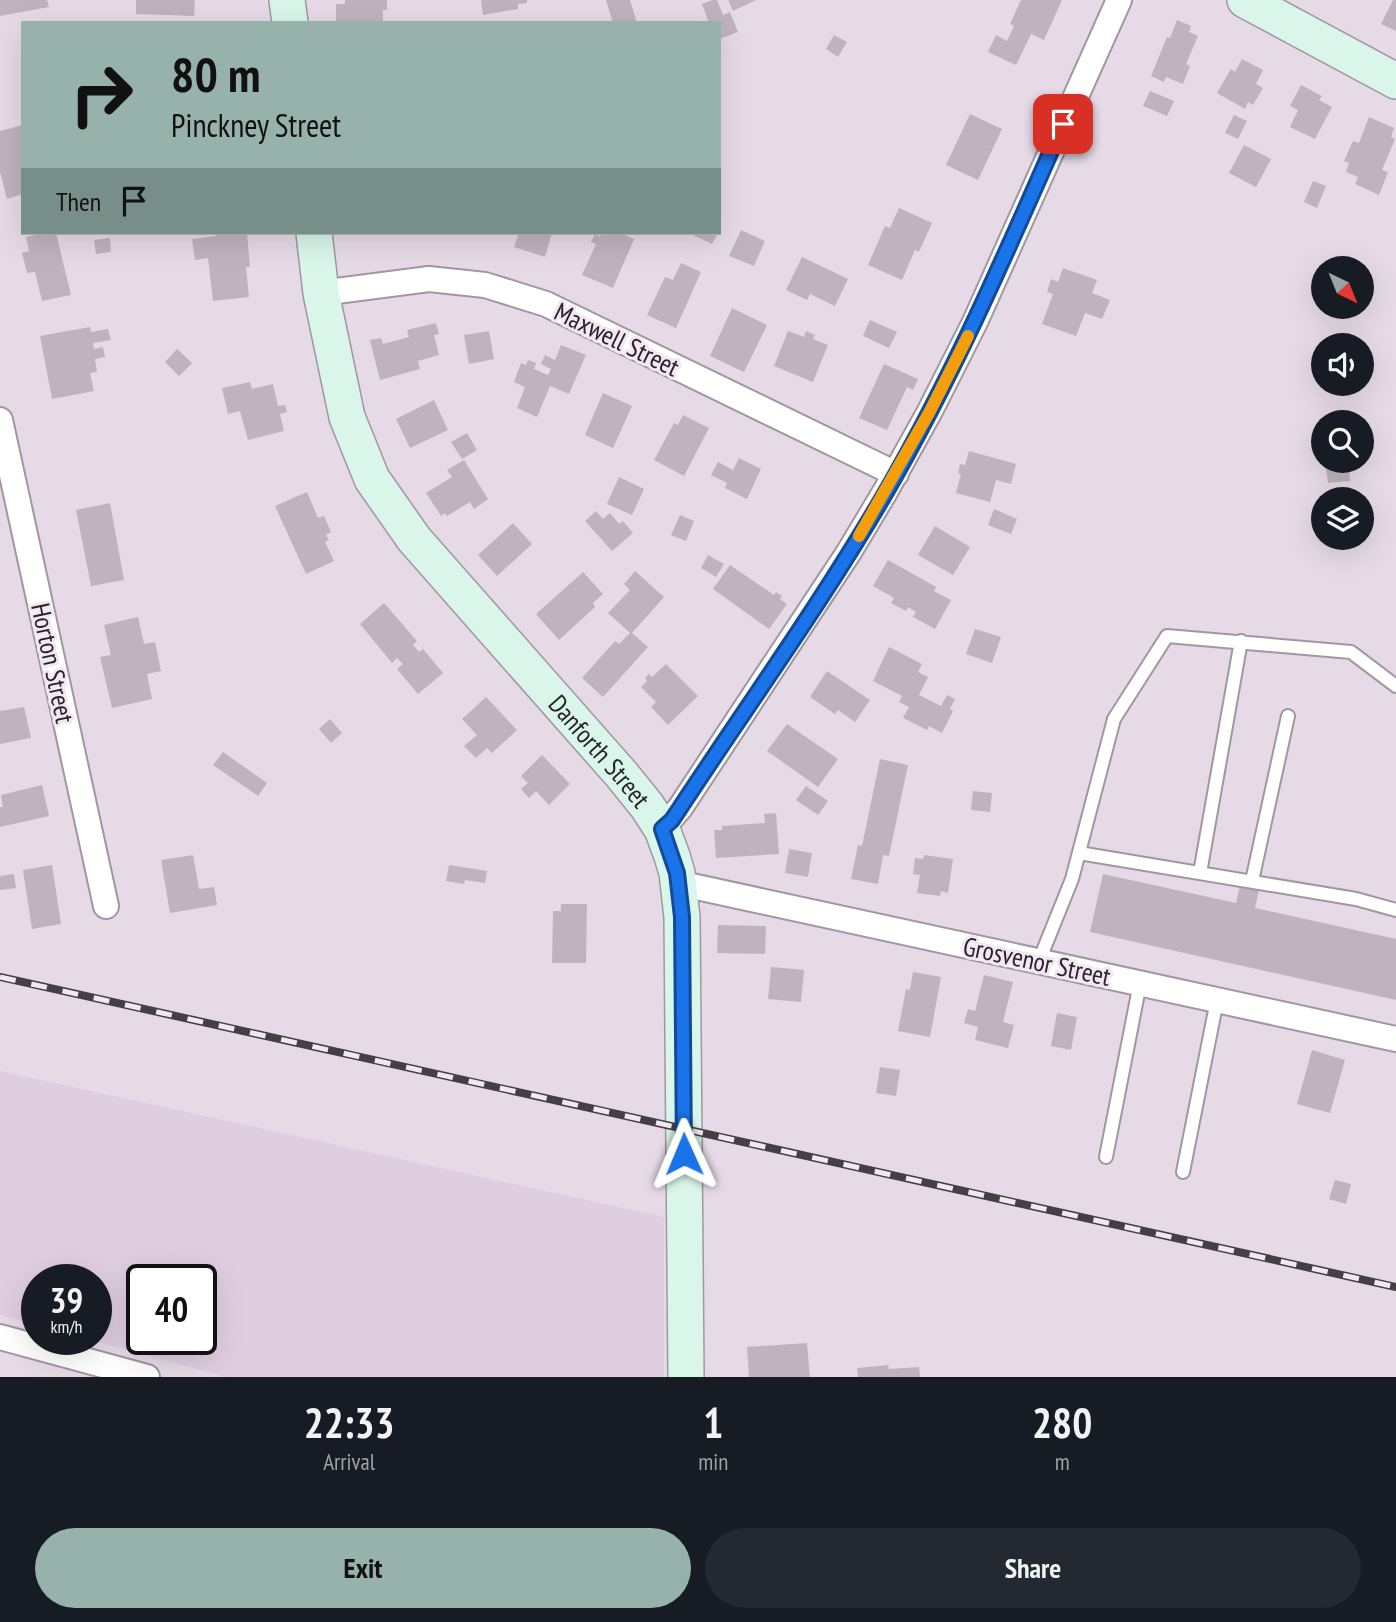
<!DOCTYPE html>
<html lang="en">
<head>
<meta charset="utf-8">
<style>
	:root { --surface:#171b24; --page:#242831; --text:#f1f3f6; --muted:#9ea1a6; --accent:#97b2aa }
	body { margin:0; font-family:"PT Sans Narrow",sans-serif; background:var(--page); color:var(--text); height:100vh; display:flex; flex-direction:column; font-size:26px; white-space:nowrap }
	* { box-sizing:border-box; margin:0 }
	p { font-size:23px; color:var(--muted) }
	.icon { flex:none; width:38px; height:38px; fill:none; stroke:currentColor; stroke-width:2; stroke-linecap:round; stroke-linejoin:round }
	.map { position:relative; height:1377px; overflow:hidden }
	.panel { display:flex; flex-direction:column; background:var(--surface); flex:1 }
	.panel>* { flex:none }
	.guide { position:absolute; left:21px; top:21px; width:700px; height:214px; border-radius:0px; box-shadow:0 7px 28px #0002; background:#97b2aa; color:#111; overflow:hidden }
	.needle { width:46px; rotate:137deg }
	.buttons { position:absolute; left:1311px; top:256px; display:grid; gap:14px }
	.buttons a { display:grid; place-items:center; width:63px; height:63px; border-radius:50%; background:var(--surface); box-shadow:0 7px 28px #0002; font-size:35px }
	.speed { position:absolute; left:21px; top:1264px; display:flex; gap:14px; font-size:35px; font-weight:700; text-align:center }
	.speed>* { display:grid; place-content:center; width:91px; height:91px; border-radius:50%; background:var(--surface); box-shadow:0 7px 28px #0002; line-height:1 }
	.speed small { font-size:18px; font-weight:400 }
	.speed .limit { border:4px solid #111; border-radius:10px; background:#fff; color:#111 }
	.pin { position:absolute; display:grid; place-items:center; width:60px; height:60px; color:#fff; margin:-30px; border-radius:14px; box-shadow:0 4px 10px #0006 }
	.me { position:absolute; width:77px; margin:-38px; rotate:359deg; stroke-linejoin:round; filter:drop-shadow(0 0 5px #0008) }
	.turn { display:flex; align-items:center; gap:24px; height:147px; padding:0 35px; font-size:32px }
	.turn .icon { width:91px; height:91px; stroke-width:2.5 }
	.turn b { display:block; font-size:49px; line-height:60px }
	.then { display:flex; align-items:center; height:66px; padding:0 35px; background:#0003; gap:14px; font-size:26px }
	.eta { display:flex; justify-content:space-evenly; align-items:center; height:119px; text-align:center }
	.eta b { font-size:42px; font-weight:700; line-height:49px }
	.button { display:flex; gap:14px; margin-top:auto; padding:14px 35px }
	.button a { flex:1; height:80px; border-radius:42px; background:var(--accent); color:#111; font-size:28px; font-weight:700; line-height:80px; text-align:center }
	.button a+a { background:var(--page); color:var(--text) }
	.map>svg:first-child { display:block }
	.built { fill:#dfcee0; fill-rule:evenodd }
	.building { fill:#bfb3bf }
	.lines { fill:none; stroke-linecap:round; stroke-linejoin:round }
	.lane-casing { stroke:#a196a1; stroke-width:16 }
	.street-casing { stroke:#a196a1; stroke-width:28 }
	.secondary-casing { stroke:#a196a1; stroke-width:38 }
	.lane { stroke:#fff; stroke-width:12 }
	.street { stroke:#fff; stroke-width:24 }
	.secondary { stroke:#daf6eb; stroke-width:35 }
	.rail-casing { stroke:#453f45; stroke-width:8 }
	.rail { stroke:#f3e7f3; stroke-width:5; stroke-dasharray:16; stroke-linecap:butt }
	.route-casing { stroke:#114b97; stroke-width:18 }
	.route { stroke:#1a73e8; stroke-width:12 }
	.slow { stroke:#f59e0b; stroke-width:12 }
	.labels { text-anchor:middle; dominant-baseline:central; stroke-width:6; stroke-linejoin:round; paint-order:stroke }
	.street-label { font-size:26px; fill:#282328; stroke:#f3e7f3 }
</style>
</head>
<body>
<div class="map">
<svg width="1396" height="1377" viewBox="0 0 1396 1377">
	<rect width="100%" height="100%" fill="#e6dae6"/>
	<path class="built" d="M0,1071L664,1217V1377H226L87,1339H96V1279H37V1325L0,1315ZM142,1279H201V1339H142Z"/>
	<path class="building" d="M0,0H47L49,7L0,16Z
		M136,0H195L194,16L136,14Z
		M345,0H387V10H383V23H336V4H345Z
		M481,0H527V3L518,4V9L483,15Z
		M606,0H630L637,23H613Z
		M712,0H717L723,15L730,12L738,32L719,39V23H709L702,4Z
		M728,0H756L733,11Z
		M1021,0H1062L1044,40L1031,34L1016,65L988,52L996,35L1007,41L1014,26L1010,24Z
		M1393,0H1396V31L1381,24Z
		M1177,20L1191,26L1189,32L1198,36L1186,64L1190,66L1183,84L1166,77L1164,82L1151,76L1167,37L1170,38Z
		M834,35L847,42L838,57L826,49Z
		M1242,59L1263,70L1256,84L1263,88L1253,105L1248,102L1245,109L1217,93L1231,69L1235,72Z
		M1301,85L1322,96L1319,100L1332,107L1315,139L1290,127L1298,110L1290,106Z
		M1150,91L1174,101L1167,116L1143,106Z
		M970,114L1002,129L978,180L946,165Z
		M1234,115L1247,121L1238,139L1225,133Z
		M1369,117L1394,128L1391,137L1395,139L1382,170L1388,172L1379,195L1355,184L1358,177L1346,172L1349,163L1344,161L1353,141L1359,143Z
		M23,125V194L7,199L0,172V131Z
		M1244,145L1271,159L1256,187L1229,173Z
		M1313,181L1326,186L1317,208L1304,202Z
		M899,208L932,223L919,252L915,250L902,280L868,265L885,226L890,228Z
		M741,230L765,241L754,266L729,256Z
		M44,233H56L71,295L42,301L35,272L27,273L22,253L29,251L26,237Z
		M215,233H247L250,267H246L249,297L213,301L208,258L195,260L192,239L216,236Z
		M519,233H552L545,257L514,247Z
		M602,233H620L634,239L613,288L582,275L596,244L591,242L595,234L600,237Z
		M689,233H718L712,244Z
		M110,238L111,252L96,254L94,240Z
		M802,257L848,279L835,306L810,294L807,300L786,290Z
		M681,263L701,272L676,328L647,315L665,277L673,280Z
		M1063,268L1097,280L1092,293L1110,300L1102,319L1085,313L1076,336L1042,324L1053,294L1047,292L1051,279L1058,282Z
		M732,308L767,325L744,372L710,356Z
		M870,320L897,332L889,348L863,336Z
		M436,323L439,334L434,335L439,355L418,361L420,369L380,380L370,340L381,338L383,344L409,337L407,330Z
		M90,327L91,332L108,329L111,340L93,343L94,349L103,347L105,357L95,359L97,372L90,373L94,391L52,399L40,336Z
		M489,331L494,359L469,364L464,335Z
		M788,331L804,337L806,331L815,335L813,339L828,345L813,382L774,366Z
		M561,345L586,355L569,394L550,386L537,417L517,408L525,387L514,382L521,363L526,365L528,360L536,363L534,369L548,375L551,369L541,364L545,355L555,360Z
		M177,349L192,363L179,376L165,362Z
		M884,364L918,379L913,390L907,387L887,430L859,418Z
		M250,382L252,389L273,384L278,406L285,405L287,412L280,414L284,431L248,440L240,411L228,414L222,388Z
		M603,393L632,406L613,448L585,435Z
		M434,400L448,430L410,448L396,419Z
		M683,415L709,428L684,476L654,460L674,423L678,425Z
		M467,433L477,450L462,459L451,442Z
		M969,451L1016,464L1011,484L996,480L990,502L956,493L961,474L958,473L960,464L965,465Z
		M739,458L761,469L747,499L725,488L727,483L711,475L718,462L733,470Z
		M464,460L488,499L474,509L470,502L447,516L445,513L441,516L426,493L452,477L447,470Z
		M1349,467L1350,481L1328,483L1326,469Z
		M619,477L644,489L632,515L607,504Z
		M307,492L318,518L324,516L331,532L326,535L329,540L325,542L334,561L306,574L275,506Z
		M110,503L124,580L91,586L76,510Z
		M994,509L1017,519L1011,534L988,525Z
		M596,511L603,519L610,513L619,524L623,521L633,533L612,551L585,521Z
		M680,515L694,521L686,541L671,535Z
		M513,523L532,544L497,576L478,555Z
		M935,526L970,547L953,575L918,555Z
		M708,555L724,564L716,577L701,568Z
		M888,560L936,587L934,591L951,600L935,629L913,617L916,612L908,607L906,611L891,603L894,598L873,586Z
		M730,565L774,595L776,592L782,596L780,599L787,604L769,629L713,589Z
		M635,571L664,597L632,633L648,647L603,697L582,678L615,641L619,644L630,633L608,613L630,590L624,584Z
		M583,572L603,594L593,603L595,607L559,640L536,614Z
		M384,603L417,641L413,645L419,652L423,649L443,673L418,694L397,669L403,664L397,658L392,663L360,624Z
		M138,617L144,644L155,642L161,671L147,674L152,699L112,708L100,657L111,655L104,625Z
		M975,629L1001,637L992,663L966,654Z
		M889,647L922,664L918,672L928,677L919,695L941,706L947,695L955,699L950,709L953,711L942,733L929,726L927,730L903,718L909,707L899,702L902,696L873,681Z
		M666,664L698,696L668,725L651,707L656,702L641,687L647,681L645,678L649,674L652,677Z
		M827,671L870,700L855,722L838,710L835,714L810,697Z
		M486,697L517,730L492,753L487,748L476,758L464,746L477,735L462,719Z
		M24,707L31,738L0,744V711Z
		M330,719L342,733L331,743L319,729Z
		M787,724L838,759L818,787L767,751Z
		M223,752L267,783L258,796L213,765Z
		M542,755L570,784L549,805L536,791L529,798L521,789L528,783L521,776Z
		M880,759L908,765L889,856L883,855L878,884L851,879L858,845L862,846Z
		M42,785L49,816L0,827V807H3L1,795Z
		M806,786L828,801L818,815L796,800Z
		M973,791L992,793L990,812L971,810Z
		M776,813L779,854L716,858L714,830H722V826L765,823L764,814Z
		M789,849L812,853L808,877L785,873Z
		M193,855L199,889L214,887L217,905L170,913L161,860Z
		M924,855L953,859L948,893L941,891L940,896L917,893L920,875L913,874L915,858L923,859Z
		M52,865L61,924L32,929L23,870Z
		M449,865L487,871L485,883L465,880L464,884L446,881Z
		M14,874L16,888L0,890V876Z
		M1103,874L1236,903L1241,881L1260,885L1255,908L1396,939V1000L1090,932Z
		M561,904H587L586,963H552L553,911H561Z
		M718,925L766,926L765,954L717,953Z
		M771,967L804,970L801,1002L768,999Z
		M913,972L941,977L930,1037L898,1031L906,989L910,990Z
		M984,975L1013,982L1003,1022L1014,1025L1008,1048L975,1040L978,1027L964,1023L968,1009L975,1011Z
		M1057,1013L1077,1017L1071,1050L1051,1046Z
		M1312,1050L1345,1060L1330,1113L1297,1104Z
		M880,1067L900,1070L896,1096L876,1093Z
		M1335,1180L1351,1184L1346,1204L1329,1199Z
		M807,1343L810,1377H749L747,1347Z
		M888,1365L889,1369L919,1367L920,1377H858L857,1368Z"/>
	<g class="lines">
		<defs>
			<path id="lane" d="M1079,853L1356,899L1396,910
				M1200,873L1241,641
				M1252,881L1288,716
				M1039,961L1072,879L1114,719L1167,636L1351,652L1396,686
				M1106,1157L1140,983
				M1183,1172L1217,1000"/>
			<path id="street" d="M321,293L429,279L485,285L546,304L896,474
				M0,420L106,906
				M662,829L680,808L849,552L885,492L930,411L975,322L1119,0
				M678,883L1396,1039
				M0,1337L147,1377"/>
			<g id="secondary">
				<path d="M287,0L290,23"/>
				<path d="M1245,0L1396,81"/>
				<path id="s1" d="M314,233L321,293L347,417L372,479L414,539L622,775L647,806L662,829L672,856L677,873L682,917L686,1377"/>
			</g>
		</defs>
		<use href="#lane" class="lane-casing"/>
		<use href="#street" class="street-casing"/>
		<use href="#secondary" class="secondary-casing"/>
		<use href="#lane" class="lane"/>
		<use href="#street" class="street"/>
		<use href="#secondary" class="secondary"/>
		<defs>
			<path id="rail" d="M0,977L1396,1287"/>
		</defs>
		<use href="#rail" class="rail-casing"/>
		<use href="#rail" class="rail"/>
	</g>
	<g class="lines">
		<defs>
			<path id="route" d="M684,1154L682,917L677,873L662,829L672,820L680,808C749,703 823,601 886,492C954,374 1008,249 1063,124"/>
		</defs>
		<use href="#route" class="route-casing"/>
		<use href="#route" class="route"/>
		<path class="slow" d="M859,536L930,411L968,336"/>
	</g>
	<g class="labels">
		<g class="street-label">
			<text transform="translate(617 339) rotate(26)">Maxwell Street</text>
			<text transform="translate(53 663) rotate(78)">Horton Street</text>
			<text stroke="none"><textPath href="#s1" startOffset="609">Danforth Street</textPath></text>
			<text transform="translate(1037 961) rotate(12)">Grosvenor Street</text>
		</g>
	</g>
</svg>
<div class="buttons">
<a><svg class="needle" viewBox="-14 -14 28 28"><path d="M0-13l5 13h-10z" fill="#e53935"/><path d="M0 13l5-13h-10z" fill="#9ea1a6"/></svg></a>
<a><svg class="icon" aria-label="sound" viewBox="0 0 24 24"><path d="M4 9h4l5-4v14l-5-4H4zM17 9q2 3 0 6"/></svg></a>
<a><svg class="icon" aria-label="search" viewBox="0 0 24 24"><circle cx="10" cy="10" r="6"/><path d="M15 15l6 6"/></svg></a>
<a><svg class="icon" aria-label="layers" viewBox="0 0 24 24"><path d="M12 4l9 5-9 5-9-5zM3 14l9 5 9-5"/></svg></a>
</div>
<div class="speed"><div>39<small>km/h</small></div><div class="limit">40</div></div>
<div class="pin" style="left:1063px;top:124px;background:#d93025"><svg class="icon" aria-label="arrive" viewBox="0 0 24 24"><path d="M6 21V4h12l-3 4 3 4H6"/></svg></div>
<svg class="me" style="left:684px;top:1154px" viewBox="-20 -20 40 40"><path d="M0-17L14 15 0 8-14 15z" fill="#1a73e8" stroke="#fff" stroke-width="4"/></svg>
<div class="guide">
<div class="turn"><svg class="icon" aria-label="right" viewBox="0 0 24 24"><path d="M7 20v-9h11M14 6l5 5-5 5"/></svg><div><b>80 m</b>Pinckney Street</div></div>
<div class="then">Then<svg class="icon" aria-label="arrive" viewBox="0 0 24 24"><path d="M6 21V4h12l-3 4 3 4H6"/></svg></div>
</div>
</div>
<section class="panel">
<div class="eta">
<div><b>22:33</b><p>Arrival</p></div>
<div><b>1</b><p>min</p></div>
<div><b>280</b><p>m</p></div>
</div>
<div class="button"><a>Exit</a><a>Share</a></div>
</section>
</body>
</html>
